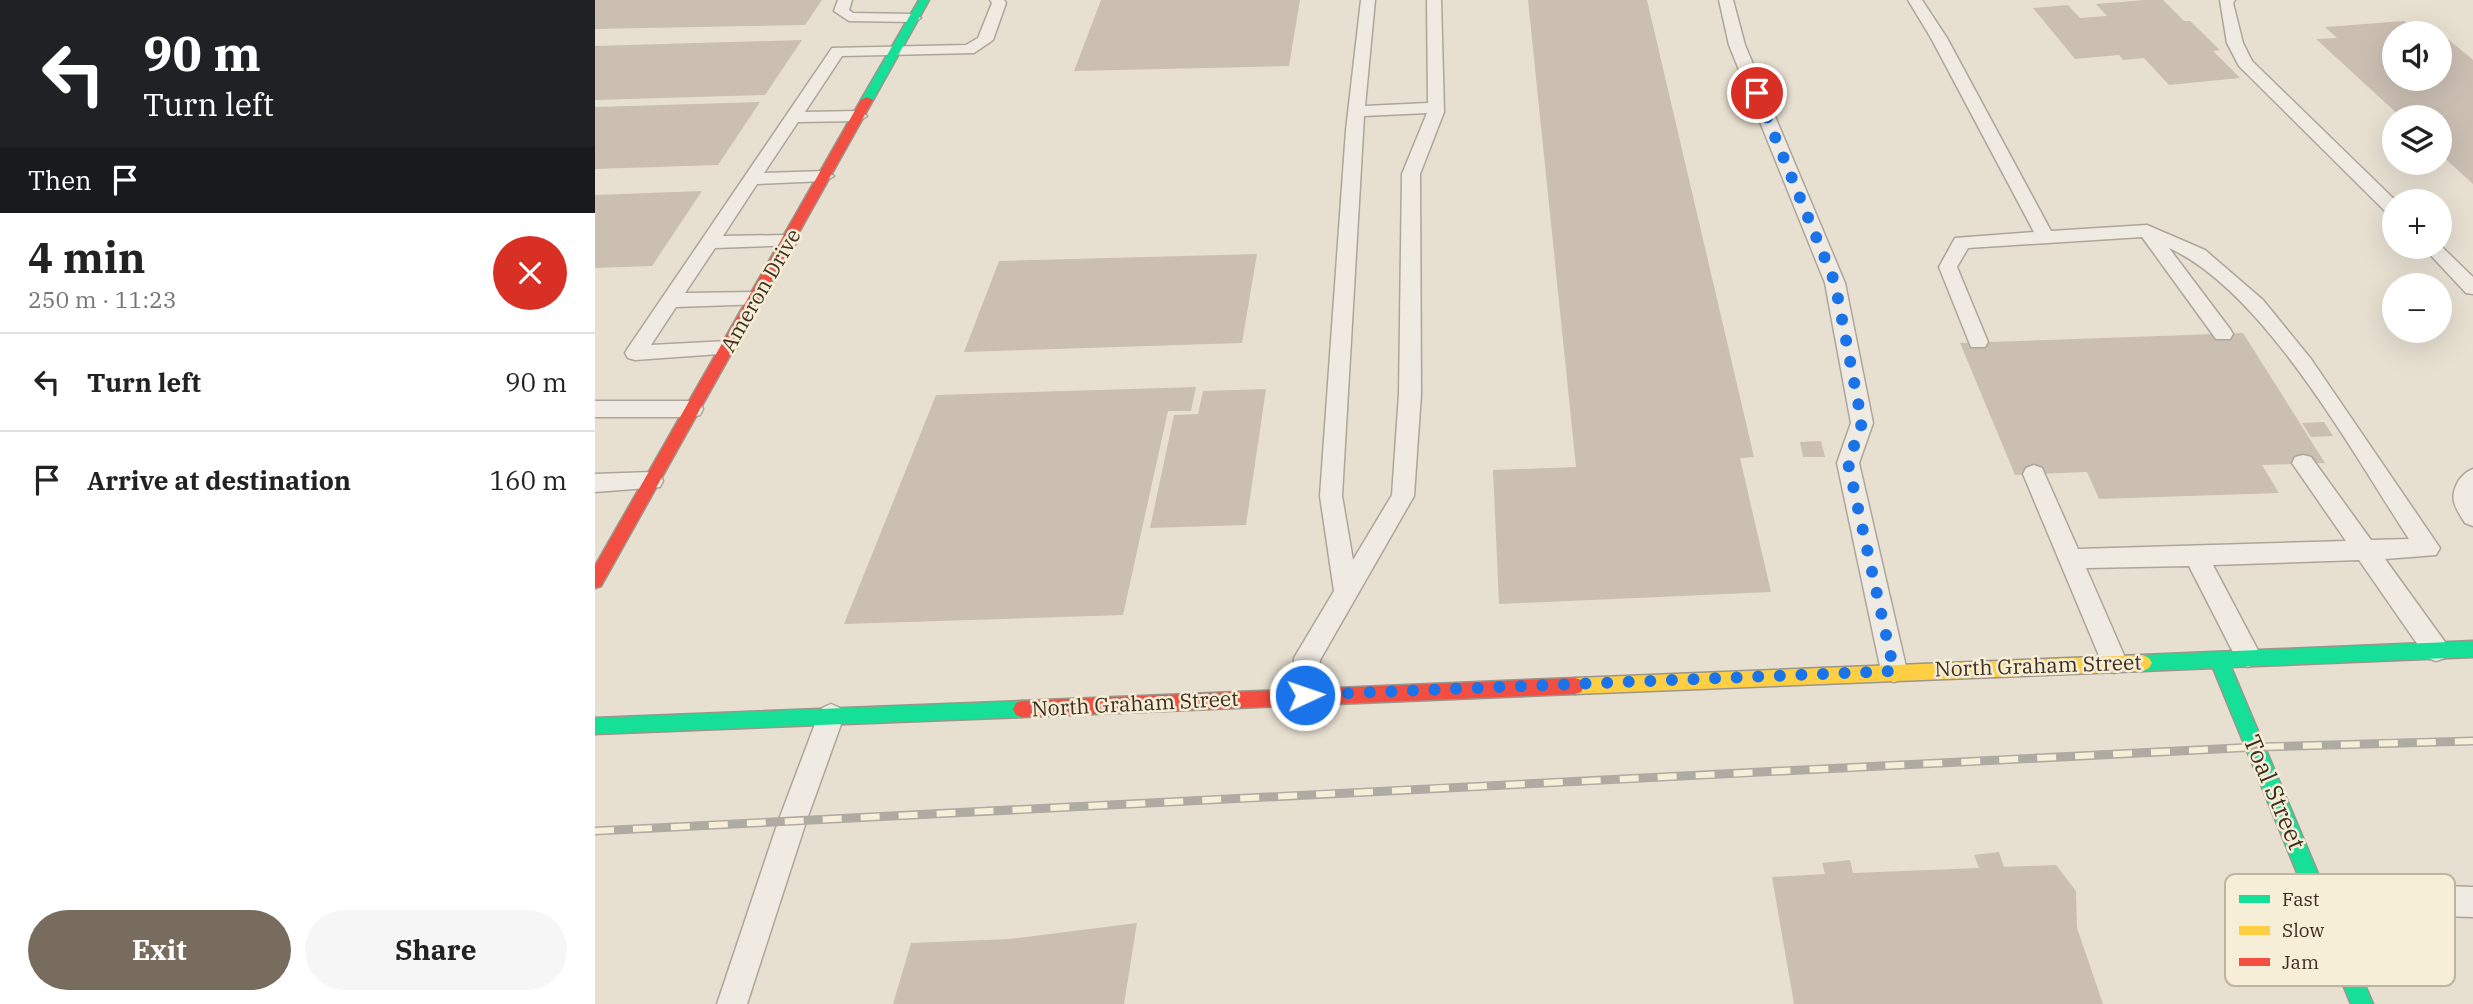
<!DOCTYPE html>
<html lang="en">
<head>
<meta charset="utf-8">
<style>
	:root { --surface:#fff; --page:#f6f6f6; --text:#222; --muted:#767676; --line:#e0e0e0; --accent:#786c5e }
	body { margin:0; font-family:"IBM Plex Serif",serif; background:var(--page); color:var(--text); height:100vh; display:flex; flex-direction:column; font-size:26px; white-space:nowrap }
	* { box-sizing:border-box; margin:0 }
	p { font-size:23px; color:var(--muted) }
	.icon { flex:none; width:38px; height:38px; fill:none; stroke:currentColor; stroke-width:2; stroke-linecap:round; stroke-linejoin:round }
	.map { position:relative; flex:1; overflow:hidden }
	.panel { display:flex; flex-direction:column; background:var(--surface); width:595px }
	.panel>* { flex:none }
	.banner { background:#202124; color:#fff; overflow:hidden }
	.fabs { position:absolute; left:1787px; top:21px; display:grid; gap:14px }
	.fabs a { display:grid; place-items:center; width:70px; height:70px; border-radius:50%; background:var(--surface); box-shadow:0 7px 28px #0002; font-size:35px }
	.pin { position:absolute; display:grid; place-items:center; width:60px; height:60px; color:#fff; margin:-30px; border:4px solid #fff; border-radius:50%; box-shadow:0 2px 7px #0007 }
	.me { position:absolute; width:77px; margin:-38px; rotate:87deg; stroke-linejoin:round; filter:drop-shadow(0 0 5px #0008) }
	.turn { display:flex; align-items:center; gap:24px; height:147px; padding:0 28px; font-size:32px }
	.turn .icon { width:91px; height:91px; stroke-width:2.5 }
	.turn b { display:block; font-size:49px; line-height:60px }
	.then { display:flex; align-items:center; height:66px; padding:0 28px; background:#0003; gap:14px; font-size:26px }
	.round { display:grid; place-items:center; flex:none; width:74px; height:74px; border-radius:37px; background:var(--page) }
	.summary { display:flex; align-items:center; justify-content:space-between; height:119px; padding:0 28px }
	h1 { font-size:42px; font-weight:700; line-height:52px }
	.cta { display:flex; gap:14px; margin-top:auto; padding:14px 28px }
	.cta a { flex:1; height:80px; border-radius:42px; background:var(--accent); color:#fff; font-size:28px; font-weight:700; line-height:80px; text-align:center }
	.cta a+a { background:var(--page); color:var(--text) }
	ul { padding:0; list-style:none }
	li { display:flex; align-items:center; gap:21px; height:98px; padding:0 28px; border-top:2px solid var(--line) }
	li div { flex:1 }
	li b { display:block; font-size:26px }
	li em { font-style:normal }
	main { display:flex; flex:1; min-height:0 }
	.map>svg:first-child { display:block }
	.building { fill:#cbbfb2 }
	.lines { fill:none; stroke-linecap:round; stroke-linejoin:round }
	.lane-casing { stroke:#ada599; stroke-width:3 }
	.fast-casing { stroke:#9c958a; stroke-width:3 }
	.slow-casing { stroke:#9c958a; stroke-width:3 }
	.jam-casing { stroke:#9c958a; stroke-width:3 }
	.lane { fill:#efebe3; fill-rule:evenodd }
	.fast { fill:#16e098; fill-rule:evenodd }
	.slow { fill:#ffcf43; fill-rule:evenodd }
	.jam { fill:#f24e42; fill-rule:evenodd }
	.rail-casing { stroke:#afaaa2; stroke-width:9 }
	.rail { stroke:#f7eed8; stroke-width:6; stroke-dasharray:19; stroke-linecap:butt }
	.route { stroke:#1a73e8; stroke-width:12; stroke-dasharray:0 21.6 }
	.labels { text-anchor:middle; dominant-baseline:central; stroke-width:5; stroke-linejoin:round; paint-order:stroke }
	.street-label { font-size:21px; fill:#3d2e20; stroke:#f7eed8 }
	.near-street-label { font-size:24px; fill:#3d2e20; stroke:#f7eed8 }
	.key { fill:#f7eed8; stroke:#bfb4a1; stroke-width:2 }
	.key-label { font-size:19px; fill:#3d2e20 }
</style>
</head>
<body>
<main>
<section class="panel">
<div class="banner">
<div class="turn"><svg class="icon" aria-label="left" viewBox="0 0 24 24"><path d="M17 20v-9H6M10 6l-5 5 5 5"/></svg><div><b>90 m</b>Turn left</div></div>
<div class="then">Then<svg class="icon" aria-label="arrive" viewBox="0 0 24 24"><path d="M6 21V4h12l-3 4 3 4H6"/></svg></div>
</div>
<div class="summary"><div><h1>4 min</h1><p>250 m · 11:23</p></div><a class="round" style="background:#d93025;color:#fff"><svg class="icon" aria-label="close" viewBox="0 0 24 24"><path d="M6 6l12 12M18 6L6 18"/></svg></a></div>
<ul>
<li><svg class="icon" aria-label="left" viewBox="0 0 24 24"><path d="M17 20v-9H6M10 6l-5 5 5 5"/></svg><div><b>Turn left</b></div><em>90 m</em></li>
<li><svg class="icon" aria-label="arrive" viewBox="0 0 24 24"><path d="M6 21V4h12l-3 4 3 4H6"/></svg><div><b>Arrive at destination</b></div><em>160 m</em></li>
</ul>
<div class="cta"><a>Exit</a><a>Share</a></div>
</section>
<div class="map">
<svg width="1878" height="1004" viewBox="0 0 1878 1004">
	<rect width="100%" height="100%" fill="#e7e0d1"/>
	<path class="building" d="M0,0H227L210,25L0,29Z
		M506,0H705L694,66L479,71Z
		M933,0H1052L1159,457L1145,458L1176,592L904,604L898,470L981,467Z
		M1550,0H1568L1589,21H1595L1625,50L1618,51L1645,78L1574,85L1549,58L1528,60L1524,55L1480,59L1438,8L1473,5L1485,18L1512,16L1501,4Z
		M1809,21L1824,33H1799V79H1844V33L1831,31L1842,30L1878,60V184L1844,153V117H1806L1721,39L1742,38L1730,27Z
		M207,40L170,95L0,100V46Z
		M165,102L123,165L0,169V107Z
		M107,191L57,266L0,268V195Z
		M662,254L647,343L369,352L404,261Z
		M1648,333L1730,463L1667,465L1684,493L1504,499L1492,472L1420,475L1365,343Z
		M601,387L596,411H573L528,615L249,624L341,395Z
		M671,389L651,525L555,528L579,415L603,414L608,391Z
		M1729,422L1738,436L1716,437L1707,423Z
		M1226,441L1230,457H1208L1205,442Z
		M1404,852L1409,867L1461,865L1481,891L1482,928L1508,1004H1199L1177,877L1230,874L1227,863L1255,860L1258,873L1384,868L1379,855Z
		M542,923L529,1004H298L316,943L414,939Z"/>
	<g class="lines">
		<defs>
			<path id="lane" d="M243,0H257L254,10L258,13L319,14L326,18L319,22L254,21L239,11Z
				M395,0H409L411,3L398,40L379,53L247,56L210,112L264,111L272,116L264,121L203,122L169,173L230,171L239,176L230,181L162,184L128,236L193,235L200,237L202,241L200,245L120,248L90,293L160,292L167,294L170,299L167,304L81,307L56,345L132,341L139,343L142,348L139,353L40,360L33,358L30,353L33,348L237,48L371,45L383,38L397,3Z
				M766,0H780L770,106L833,103L832,0H846L849,112L825,174L826,394L819,496L725,660L723,695L719,703L710,707L701,703L697,695L699,658L739,591L725,496L751,130ZM832,113L807,174L804,394L797,495L758,560L747,496L769,116Z
				M1124,0H1138L1150,45L1250,283L1278,423L1264,463L1312,671L1308,679L1299,682L1290,679L1286,671L1242,463L1256,423L1230,283L1134,45Z
				M1313,0H1327L1352,38L1456,231L1552,225L1610,250L1668,300L1716,359L1845,548L1841,555L1790,559L1850,642L1854,650L1850,658L1841,661L1832,658L1764,560L1618,565L1666,656L1662,664L1653,667L1644,664L1594,566L1491,568L1532,662L1528,670L1519,673L1510,670L1428,474L1431,468L1439,465L1447,468L1483,549L1751,541L1697,463L1700,457L1708,455L1716,457L1776,540L1814,539C1757,452 1669,291 1574,248L1635,329L1638,334L1635,339H1621L1547,237L1373,248L1362,267L1393,342L1390,347H1376L1344,267L1360,238L1439,232L1336,38Z
				M1625,0H1640L1638,3L1648,43L1657,61L1801,201L1799,216L1793,214L1644,66L1632,43Z
				M1844,244L1878,277V294L1871,293L1828,247H1844Z
				M0,401H97L105,403L108,409L105,415L97,417H0Z
				M1878,469V526L1870,523C1860,507 1853,498 1864,480C1869,474 1871,472 1878,469Z
				M57,472L65,475L68,481L65,487L0,492V474Z
				M236,704L245,708L249,716L211,822L152,1004H122L183,822L223,716L227,708Z
				M1723,882L1878,887V917L1723,912L1713,907L1708,897L1713,887Z"/>
			<path id="fast" d="M324,0H334L278,100L268,102L266,100Z
				M1878,641V657L1636,667L1778,1004H1756L1618,668L1548,671L1542,668L1539,663L1542,658L1548,655Z
				M427,701L433,703L436,709L433,715L427,717L0,734V718Z"/>
			<path id="slow" d="M1548,655L1554,658L1557,663L1554,668L1548,671L980,694L974,692L971,686L974,680L980,678Z"/>
			<path id="jam" d="M272,97L278,100L6,586L0,588V566L266,100Z
				M980,678L986,680L989,686L986,692L980,694L427,717L421,715L418,709L421,703L427,701Z"/>
		</defs>
		<use href="#lane" class="lane-casing"/>
		<use href="#fast" class="fast-casing"/>
		<use href="#slow" class="slow-casing"/>
		<use href="#jam" class="jam-casing"/>
		<use href="#lane" class="lane"/>
		<use href="#fast" class="fast"/>
		<use href="#slow" class="slow"/>
		<use href="#jam" class="jam"/>
		<defs>
			<path id="rail" d="M0,831L1662,747L1878,741"/>
		</defs>
		<use href="#rail" class="rail-casing"/>
		<use href="#rail" class="rail"/>
	</g>
	<g class="lines">
		<path class="route" d="M710,695L1299,671L1253,463L1267,423L1240,283L1162,93"/>
	</g>
	<g class="labels">
		<g class="street-label">
			<text transform="translate(165 290) rotate(-60)">Ameron Drive</text>
			<text transform="translate(1443 665) rotate(-2)">North Graham Street</text>
			<text transform="translate(540 703) rotate(-3)">North Graham Street</text>
		</g>
		<g class="near-street-label">
			<text transform="translate(1680 792) rotate(67)">Toal Street</text>
		</g>
	</g>
	<rect x="1630" y="874" width="230" height="112" rx="10" class="key"/>
	<rect x="1644" y="895" width="31" height="8" fill="#16e098"/>
	<rect x="1644" y="926" width="31" height="9" fill="#ffcf43"/>
	<rect x="1644" y="958" width="31" height="8" fill="#f24e42"/>
	<g class="key-label">
		<text x="1687" y="906">Fast</text>
		<text x="1687" y="937">Slow</text>
		<text x="1687" y="969">Jam</text>
	</g>
</svg>
<div class="fabs">
<a><svg class="icon" aria-label="sound" viewBox="0 0 24 24"><path d="M4 9h4l5-4v14l-5-4H4zM17 9q2 3 0 6"/></svg></a>
<a><svg class="icon" aria-label="layers" viewBox="0 0 24 24"><path d="M12 4l9 5-9 5-9-5zM3 14l9 5 9-5"/></svg></a>
<a>+</a>
<a>−</a>
</div>
<div class="pin" style="left:1162px;top:93px;background:#d93025"><svg class="icon" aria-label="arrive" viewBox="0 0 24 24"><path d="M6 21V4h12l-3 4 3 4H6"/></svg></div>
<svg class="me" style="left:710px;top:695px" viewBox="-20 -20 40 40"><circle r="17" fill="#1a73e8" stroke="#fff" stroke-width="3"/><path d="M0-11L8 9 0 5-8 9z" fill="#fff"/></svg>
</div>
</main>
</body>
</html>
